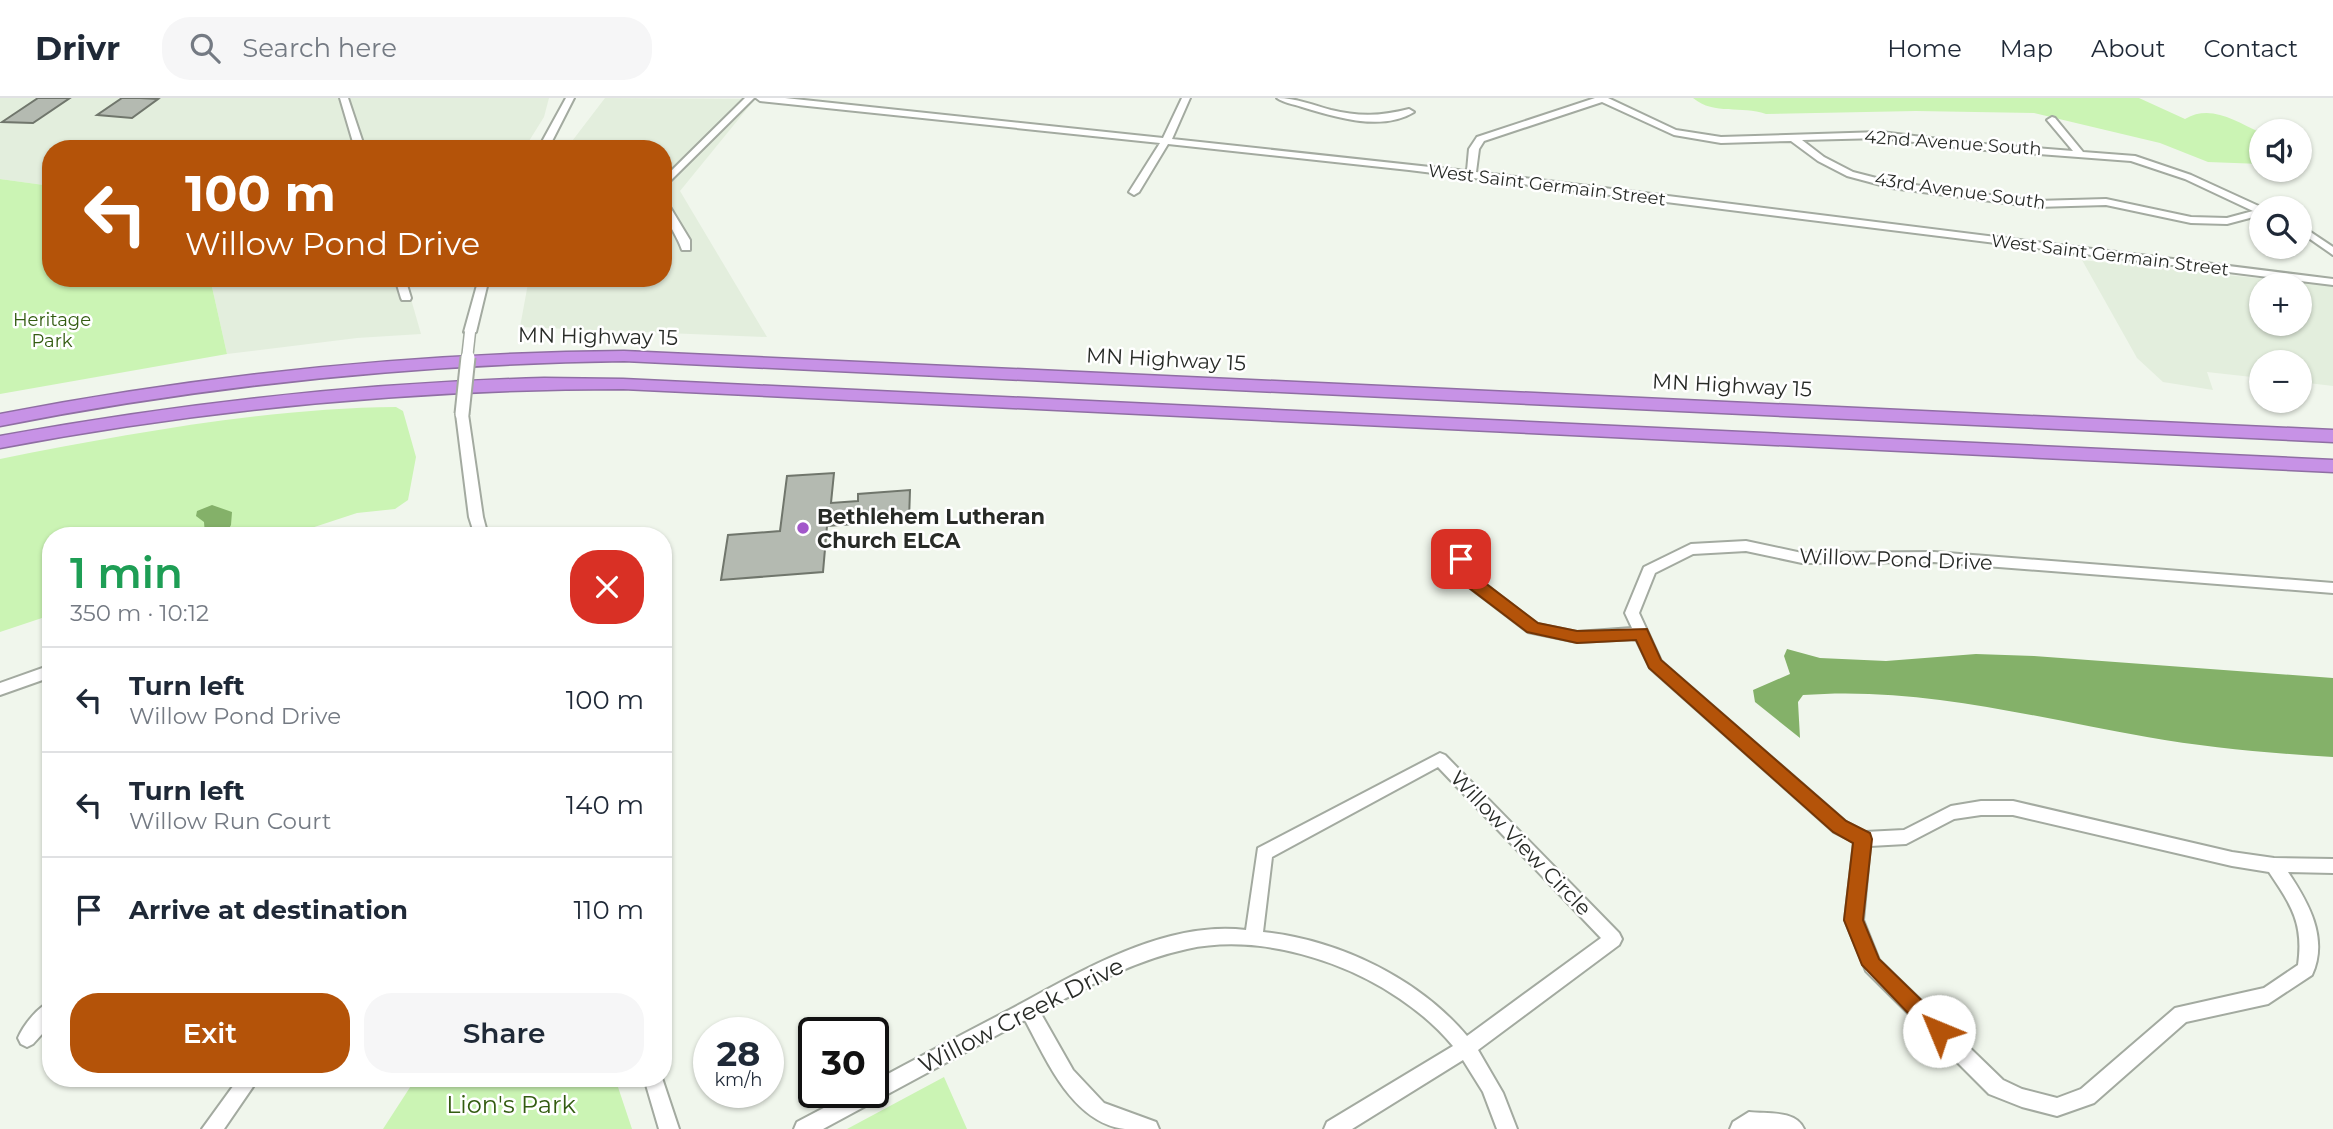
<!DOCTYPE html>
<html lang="en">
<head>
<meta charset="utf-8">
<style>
	:root { --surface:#fff; --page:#f6f6f7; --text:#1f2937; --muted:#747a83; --line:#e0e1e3; --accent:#b45309 }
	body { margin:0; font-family:Montserrat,sans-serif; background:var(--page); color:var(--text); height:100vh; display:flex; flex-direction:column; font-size:26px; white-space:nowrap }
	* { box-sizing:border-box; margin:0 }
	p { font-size:23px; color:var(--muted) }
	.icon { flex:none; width:38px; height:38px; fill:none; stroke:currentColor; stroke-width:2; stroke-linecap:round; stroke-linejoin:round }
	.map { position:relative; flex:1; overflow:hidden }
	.sheet { position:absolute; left:42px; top:429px; width:630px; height:560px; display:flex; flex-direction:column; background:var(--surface); border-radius:28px; box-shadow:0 2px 5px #0004 }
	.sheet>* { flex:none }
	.guide { position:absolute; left:42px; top:42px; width:630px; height:147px; border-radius:28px; box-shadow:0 2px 5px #0004; background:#b45309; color:#fff; overflow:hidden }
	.controls { position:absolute; left:2249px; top:21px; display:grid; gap:14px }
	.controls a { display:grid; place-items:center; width:63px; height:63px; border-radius:50%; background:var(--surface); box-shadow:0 2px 5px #0004; font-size:35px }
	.speed { position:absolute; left:693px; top:919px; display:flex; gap:14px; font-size:35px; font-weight:700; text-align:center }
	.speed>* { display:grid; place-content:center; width:91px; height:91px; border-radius:50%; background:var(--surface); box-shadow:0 2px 5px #0004; line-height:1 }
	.speed small { font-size:18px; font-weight:400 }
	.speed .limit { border:4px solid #111; border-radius:10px; background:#fff; color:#111 }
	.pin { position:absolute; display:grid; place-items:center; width:60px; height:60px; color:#fff; margin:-30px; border-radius:14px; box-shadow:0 4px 10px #0006 }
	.me { position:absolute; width:77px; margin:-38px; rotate:315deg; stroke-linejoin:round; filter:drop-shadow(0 0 5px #0008) }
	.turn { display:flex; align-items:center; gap:24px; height:147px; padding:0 28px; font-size:32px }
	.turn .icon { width:91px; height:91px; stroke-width:2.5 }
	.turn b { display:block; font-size:49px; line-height:60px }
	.round { display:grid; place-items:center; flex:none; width:74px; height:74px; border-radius:28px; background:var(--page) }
	.overview { display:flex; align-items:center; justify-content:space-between; height:119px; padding:0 28px }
	h1 { font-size:42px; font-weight:600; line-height:52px; color:#1e9e55 }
	.action { display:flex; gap:14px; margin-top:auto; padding:14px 28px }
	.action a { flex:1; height:80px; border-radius:28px; background:var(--accent); color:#fff; font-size:28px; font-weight:600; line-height:80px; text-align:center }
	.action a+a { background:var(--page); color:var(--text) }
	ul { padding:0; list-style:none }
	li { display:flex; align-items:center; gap:21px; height:105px; padding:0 28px; border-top:2px solid var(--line) }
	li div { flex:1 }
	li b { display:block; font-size:26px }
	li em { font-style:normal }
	header { display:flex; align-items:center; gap:42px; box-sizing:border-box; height:98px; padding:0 35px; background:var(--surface); border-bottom:2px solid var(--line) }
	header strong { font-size:33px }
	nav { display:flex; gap:38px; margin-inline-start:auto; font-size:24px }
	.search { width:490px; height:63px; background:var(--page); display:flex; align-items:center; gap:18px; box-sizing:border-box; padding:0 24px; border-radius:28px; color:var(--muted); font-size:26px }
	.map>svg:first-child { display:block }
	.built { fill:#e3eedd; fill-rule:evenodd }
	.green { fill:#cbf4b4 }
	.water { fill:#84b169 }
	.building { fill:#b4bab1; stroke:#70766c; stroke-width:2 }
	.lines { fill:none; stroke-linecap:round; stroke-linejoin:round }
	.minor-casing { stroke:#a3aaa0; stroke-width:4 }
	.highway-casing { stroke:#8f6ea3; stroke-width:3 }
	.minor { fill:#fff; fill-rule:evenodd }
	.highway { fill:#c792e6; fill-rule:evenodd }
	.minor-bridge-far1-casing { stroke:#a3aaa0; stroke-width:13; stroke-linecap:butt }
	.minor-bridge-casing { stroke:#a3aaa0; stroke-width:17; stroke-linecap:butt }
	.minor-bridge-far1 { stroke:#fff; stroke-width:10 }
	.minor-bridge { stroke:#fff; stroke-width:13 }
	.route { fill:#b45309; stroke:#753606; stroke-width:2 }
	.poi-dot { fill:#a257ca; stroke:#fff; stroke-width:2.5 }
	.labels { text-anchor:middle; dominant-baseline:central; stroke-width:5; stroke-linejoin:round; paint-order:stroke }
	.far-street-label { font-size:18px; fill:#282b27; stroke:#fff }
	.far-park-label { font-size:18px; fill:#335c11; stroke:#fff }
	.street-label { font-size:21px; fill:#282b27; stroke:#fff }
	.poi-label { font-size:21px; font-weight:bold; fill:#282b27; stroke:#fff; text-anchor:start }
	.near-street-label { font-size:24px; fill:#282b27; stroke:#fff }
	.near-park-label { font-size:24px; fill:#335c11; stroke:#fff }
</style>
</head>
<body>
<header>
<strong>Drivr</strong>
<div class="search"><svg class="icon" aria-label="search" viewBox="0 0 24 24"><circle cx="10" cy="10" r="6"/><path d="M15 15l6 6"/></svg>Search here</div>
<nav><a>Home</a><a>Map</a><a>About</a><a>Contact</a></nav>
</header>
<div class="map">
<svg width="2333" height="1031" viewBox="0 0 2333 1031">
	<rect width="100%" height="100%" fill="#f0f6ec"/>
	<path class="built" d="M0,0H549L544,19L524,51H51V88L0,81Z
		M605,0L755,1L680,93L767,239L520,229L529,180H663V51H566Z
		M2082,162L2333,188V288L2300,284V264H2261V280L2207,274L2213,292L2163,284L2137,260ZM2300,187V226H2261V187Z
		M210,180H405L421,236L357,240L227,256Z"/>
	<path class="green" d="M1693,0H2139L2185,21C2211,6 2235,23 2261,35V66L2208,64L2160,45L2034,15L1916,13L1766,16C1741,7 1715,18 1693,0Z
		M0,81L51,88V180H210L227,256L0,296Z
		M396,309L403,313L416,359L408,402L395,411L357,415L290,437L51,438V517L0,534V361C126,336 268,310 396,309Z
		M944,979L967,1031H847Z
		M416,980H615L632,1031H383Z"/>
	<path class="water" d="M212,407L232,414L231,427L226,436L205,437L204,424L196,418L197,413Z
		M1787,551L1820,560L1886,563L1976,556L2034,558L2333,580V659C2270,655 2209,650 2147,639C2033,619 1919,588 1803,597L1798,604L1800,640L1755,604L1753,592L1790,576L1784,558Z"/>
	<path class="building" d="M38,0H70L33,25L2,24Z
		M122,0H140L158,1L132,20L97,17Z
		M834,375L831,405L858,403V396L910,392L909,422L827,428L823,474L721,482L728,437L780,433L787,378Z"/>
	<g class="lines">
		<defs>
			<path id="minor" d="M340,0H348L365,51H355Z
				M566,0H574L548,51H538Z
				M745,0H754L663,90V81Z
				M756,0H785L1163,40L1182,0H1190L1172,41L1467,73L1469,51L1477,39L1595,0H1608L1676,32L1721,39L1881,34L1972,45L2073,53L2047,22L2052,19L2055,20L2083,54L2135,58L2191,77L2263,110H2261V117L2227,126L2191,125L2106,107L2036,109L1892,90L1847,78L1818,63L1791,43L1721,45L1674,37L1602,4L1484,43L1479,51L1476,74L2333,181V187L1409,72L1168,46L1139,94L1134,97L1129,94L1160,45L760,3ZM1881,40L1972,51L2131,63L2185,81L2253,113L2227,120L2191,119L2106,101L2036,103L1892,84L1853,74L1824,59L1802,42Z
				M1277,0C1296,0 1313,7 1331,12C1359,19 1382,18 1409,11L1414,14C1382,34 1335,19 1302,9C1293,6 1284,5 1277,0Z
				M663,103L667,104L690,142V152H682C677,136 663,121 663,103Z
				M2300,127L2333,149V157L2300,134Z
				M395,180H405L411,200L410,202H402L401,200Z
				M479,180H489L476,234L470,237L464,234Z
				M462,312L468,316L483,419L488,438H475L469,419L456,316Z
				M1453,436L1460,441L1476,479L1537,526L1577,534L1632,530L1625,515L1644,469L1691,446L1746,443L1802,455L1934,454L2333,485V495L1934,464L1802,465L1746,453L1693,456L1655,475L1639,515L1661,563L1846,724L1865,734L1904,732L1951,708L1981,703H2013L2232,754L2274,760L2333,761V775L2288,774C2308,804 2329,840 2312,877L2268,906L2186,924L2094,1005L2057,1018L2022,1009L1989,996L1866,873L1845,822L1854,744L1834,734L1650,570L1636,541L1577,544L1528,534L1465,486L1446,441ZM1981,717H2013L2232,768L2269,774C2291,807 2304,825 2298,867L2264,890L2175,910L2081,991L2057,1000L2022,991L2003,982L1879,862L1863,822L1870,748L1906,746L1954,721Z
				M51,567V579L0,597V585Z
				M1440,655L1445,657L1619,835L1622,841L1619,847L1478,952L1503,995L1517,1031H1497L1483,994L1463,962L1352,1031H1324L1327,1024L1453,948C1395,878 1277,831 1187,851C1132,863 1089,888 1040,914L1073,972L1104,1005L1156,1024L1159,1031C1148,1031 1136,1031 1125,1031C1073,1025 1047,963 1025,922L823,1031H794L797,1024L854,994H873V984C919,959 965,935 1011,911C1080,874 1164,822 1246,832L1258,750ZM1438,669L1601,840L1467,938C1418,880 1339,842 1263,834L1272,759Z
				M51,904V926L33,946L27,949L21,946L18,940C23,928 38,908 51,904Z
				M239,980H259L224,1031H202Z
				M644,980H662L679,1031H659Z
				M1749,1014C1767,1016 1796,1012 1804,1031H1730L1733,1024Z"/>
			<path id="highway" d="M624,253L2333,332V344L624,263C413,266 207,287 0,328V316C207,276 413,255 624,253Z
				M544,280L623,281L2333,362V374L623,291C413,291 207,311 0,350V338C181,305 361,285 544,280Z"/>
		</defs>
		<use href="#minor" class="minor-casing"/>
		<use href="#highway" class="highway-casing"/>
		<use href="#minor" class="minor"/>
		<use href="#highway" class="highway"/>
		<defs>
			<path id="minor-bridge-far1" d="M467,261L470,234"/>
			<path id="minor-bridge" d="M462,316L468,259"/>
		</defs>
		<use href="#minor-bridge-far1" class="minor-bridge-far1-casing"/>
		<use href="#minor-bridge" class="minor-bridge-casing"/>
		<use href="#minor-bridge-far1" class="minor-bridge-far1"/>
		<use href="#minor-bridge" class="minor-bridge"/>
	</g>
	<path class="route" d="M1461,456L1467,457L1476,478L1538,525L1577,533L1647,531L1661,562L1846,723L1870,735L1872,741L1863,822L1879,861L1946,926L1949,933L1946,940L1939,943L1932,940L1862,867L1844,822L1853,745L1833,734L1649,570L1636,542L1577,545L1527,534L1464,486L1454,461Z"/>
	<circle class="poi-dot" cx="803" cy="430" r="7"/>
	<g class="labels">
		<g class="far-street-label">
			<text transform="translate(1953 45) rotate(4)">42nd Avenue South</text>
			<text transform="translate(1547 87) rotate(7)">West Saint Germain Street</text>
			<text transform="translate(1960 93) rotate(8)">43rd Avenue South</text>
			<text transform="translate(2110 157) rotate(7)">West Saint Germain Street</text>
		</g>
		<g class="far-park-label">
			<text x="52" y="222">Heritage<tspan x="52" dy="21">Park</tspan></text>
		</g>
		<g class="street-label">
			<text transform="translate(598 238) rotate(1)">MN Highway 15</text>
			<text transform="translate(1166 261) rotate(3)">MN Highway 15</text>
			<text transform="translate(1732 287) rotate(3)">MN Highway 15</text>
			<text transform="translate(1896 461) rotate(2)">Willow Pond Drive</text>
			<text transform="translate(1521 745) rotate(46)">Willow View Circle</text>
		</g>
		<g class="poi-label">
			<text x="817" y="418">Bethlehem Lutheran<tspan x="817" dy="24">Church ELCA</tspan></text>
		</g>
		<g class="near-street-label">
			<text transform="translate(1021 917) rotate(-27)">Willow Creek Drive</text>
		</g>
		<g class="near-park-label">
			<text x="511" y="1006">Lion's Park</text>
		</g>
	</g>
</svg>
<div class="controls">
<a><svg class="icon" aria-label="sound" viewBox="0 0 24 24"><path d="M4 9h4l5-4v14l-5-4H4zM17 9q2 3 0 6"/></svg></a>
<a><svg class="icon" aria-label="search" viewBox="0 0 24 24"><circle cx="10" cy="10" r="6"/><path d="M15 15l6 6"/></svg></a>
<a>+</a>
<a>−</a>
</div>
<div class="speed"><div>28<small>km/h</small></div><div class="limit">30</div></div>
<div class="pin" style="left:1461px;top:461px;background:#d93025"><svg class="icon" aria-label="arrive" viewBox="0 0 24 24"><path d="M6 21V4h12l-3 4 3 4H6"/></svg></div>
<svg class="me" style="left:1939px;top:933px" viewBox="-20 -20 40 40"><circle r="19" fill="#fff"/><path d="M0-13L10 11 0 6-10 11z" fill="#b45309"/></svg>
<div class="guide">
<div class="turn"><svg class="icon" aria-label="left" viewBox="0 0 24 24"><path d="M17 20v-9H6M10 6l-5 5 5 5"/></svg><div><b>100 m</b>Willow Pond Drive</div></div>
</div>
<section class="sheet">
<div class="overview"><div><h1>1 min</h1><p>350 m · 10:12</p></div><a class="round" style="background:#d93025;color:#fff"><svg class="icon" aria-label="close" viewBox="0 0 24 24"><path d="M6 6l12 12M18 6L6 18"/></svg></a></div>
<ul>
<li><svg class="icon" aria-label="left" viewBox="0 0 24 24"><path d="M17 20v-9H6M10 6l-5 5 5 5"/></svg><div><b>Turn left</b><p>Willow Pond Drive</p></div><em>100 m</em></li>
<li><svg class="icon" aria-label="left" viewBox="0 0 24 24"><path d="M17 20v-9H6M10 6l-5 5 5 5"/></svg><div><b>Turn left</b><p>Willow Run Court</p></div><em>140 m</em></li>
<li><svg class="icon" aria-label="arrive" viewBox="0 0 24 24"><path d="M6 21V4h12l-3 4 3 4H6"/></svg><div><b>Arrive at destination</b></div><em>110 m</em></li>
</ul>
<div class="action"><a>Exit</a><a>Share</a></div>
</section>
</div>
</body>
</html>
